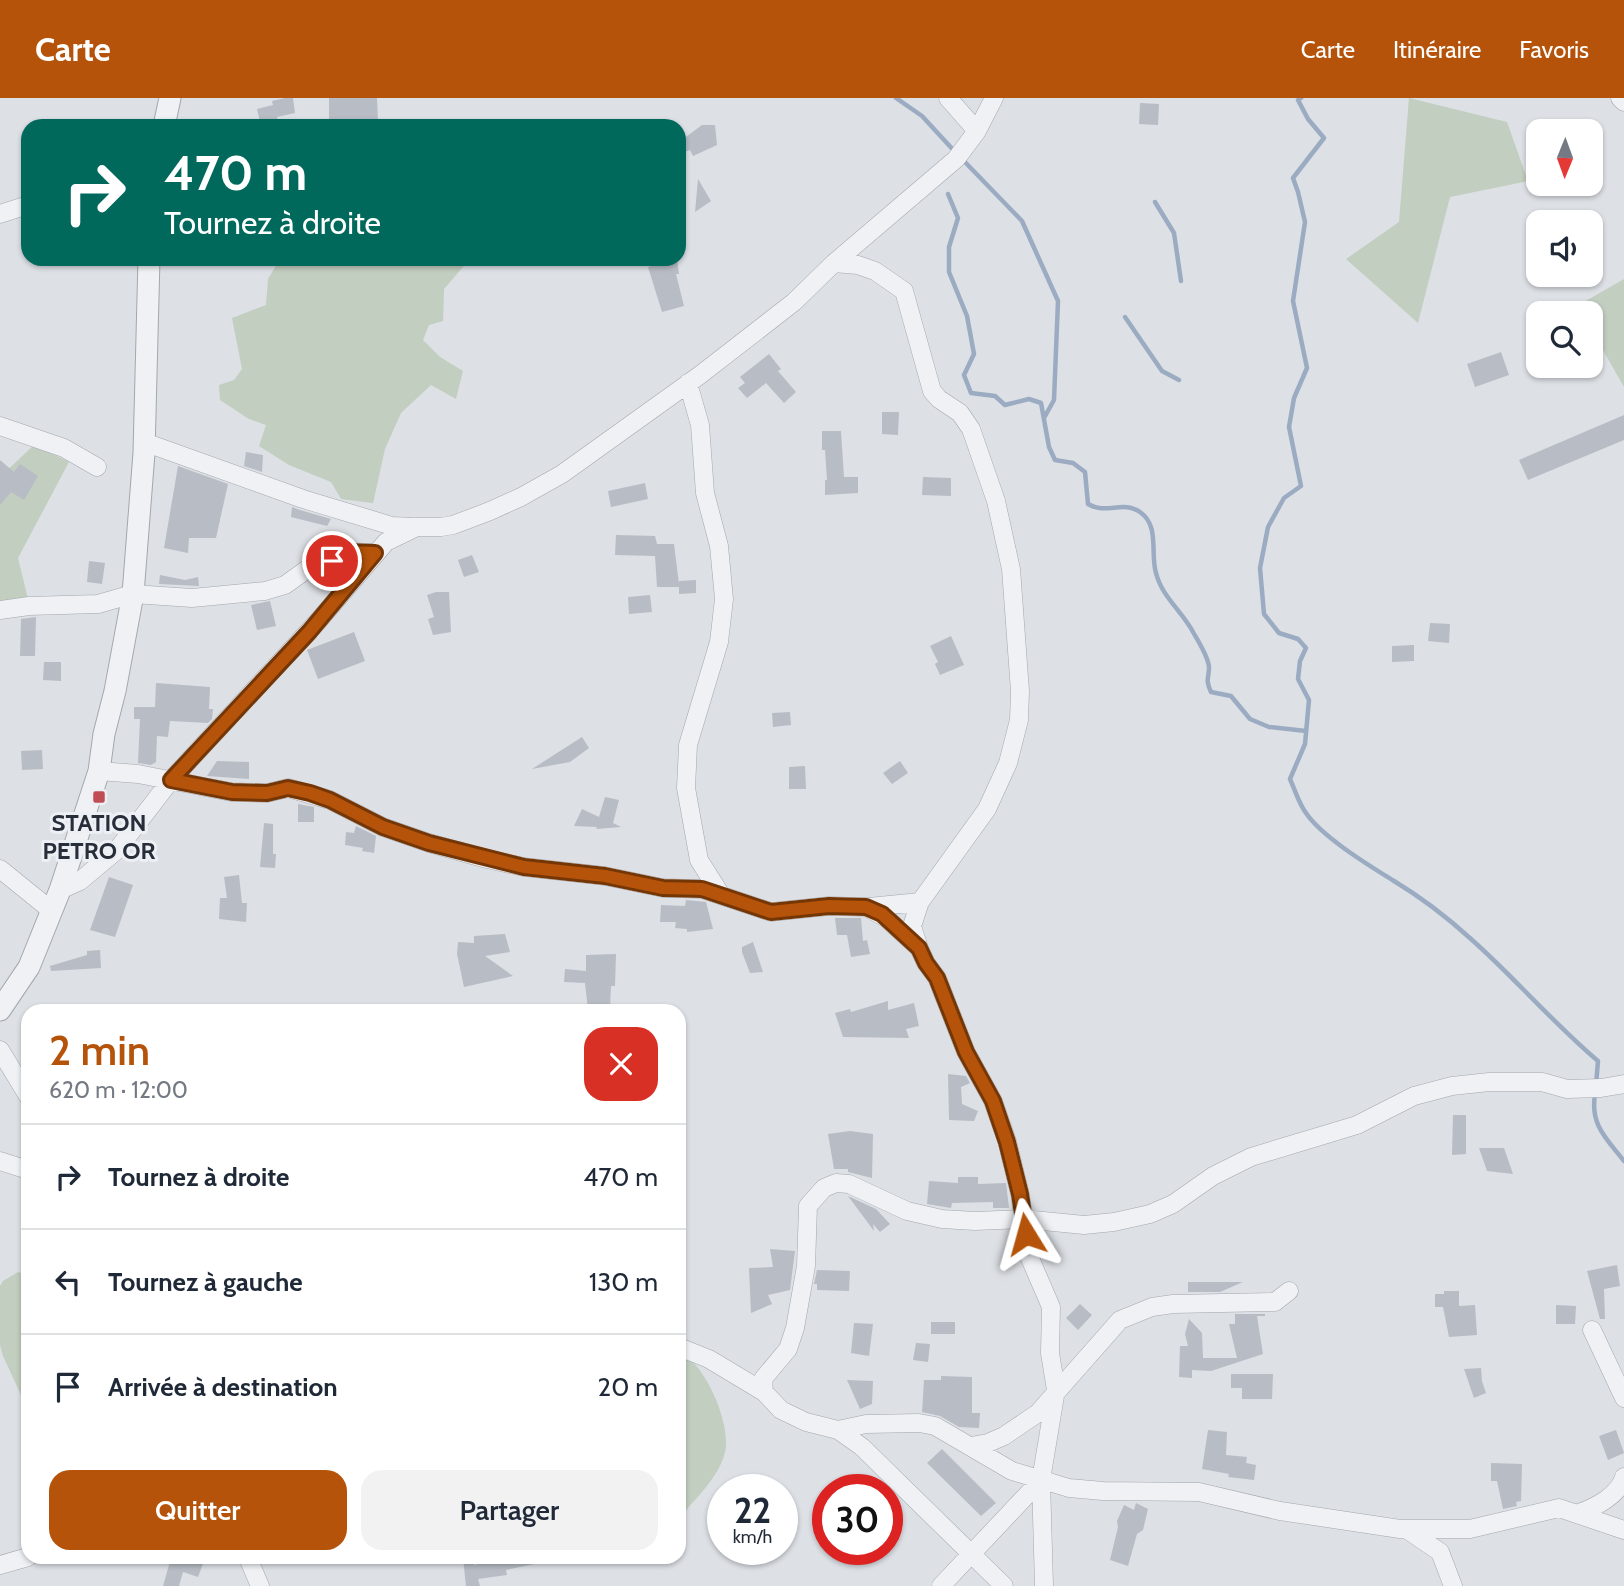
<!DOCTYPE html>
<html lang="fr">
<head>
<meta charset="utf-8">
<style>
	:root { --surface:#fff; --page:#f2f2f3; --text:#1f2937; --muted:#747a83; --line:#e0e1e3; --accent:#b45309 }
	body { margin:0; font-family:Cabin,sans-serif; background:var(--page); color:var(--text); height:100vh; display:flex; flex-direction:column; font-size:26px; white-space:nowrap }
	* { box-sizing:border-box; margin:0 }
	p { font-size:23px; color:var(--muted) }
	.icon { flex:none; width:38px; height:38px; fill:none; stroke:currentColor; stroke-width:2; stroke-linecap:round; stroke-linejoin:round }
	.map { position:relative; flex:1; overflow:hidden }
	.details { position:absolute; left:21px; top:906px; width:665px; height:560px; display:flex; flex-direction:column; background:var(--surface); border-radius:21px; box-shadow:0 2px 5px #0004 }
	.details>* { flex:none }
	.guide { position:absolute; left:21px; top:21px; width:665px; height:147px; border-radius:21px; box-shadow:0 2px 5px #0004; background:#00695c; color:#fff; overflow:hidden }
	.needle { width:46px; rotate:181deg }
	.tools { position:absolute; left:1526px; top:21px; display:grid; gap:14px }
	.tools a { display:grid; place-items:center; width:77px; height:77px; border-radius:14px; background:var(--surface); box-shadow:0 2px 5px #0004; font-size:35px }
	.speed { position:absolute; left:707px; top:1376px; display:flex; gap:14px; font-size:35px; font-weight:700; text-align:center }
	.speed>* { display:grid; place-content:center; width:91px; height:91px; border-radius:50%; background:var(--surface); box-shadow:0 2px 5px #0004; line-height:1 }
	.speed small { font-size:18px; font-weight:400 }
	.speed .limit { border:10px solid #d22; background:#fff; color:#111 }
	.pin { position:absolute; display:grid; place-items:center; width:60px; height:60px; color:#fff; margin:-30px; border:4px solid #fff; border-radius:50%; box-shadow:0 2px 7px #0007 }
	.me { position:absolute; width:77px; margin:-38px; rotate:352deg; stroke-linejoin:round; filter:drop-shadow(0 0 5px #0008) }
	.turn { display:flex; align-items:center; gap:24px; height:147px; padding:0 28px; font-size:32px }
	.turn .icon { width:91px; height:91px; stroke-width:2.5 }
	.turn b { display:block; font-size:49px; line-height:60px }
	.round { display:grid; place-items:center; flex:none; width:74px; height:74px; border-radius:21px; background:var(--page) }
	.headline { display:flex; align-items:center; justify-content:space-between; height:119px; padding:0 28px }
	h1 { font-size:42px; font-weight:600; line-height:52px; color:var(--accent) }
	.action { display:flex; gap:14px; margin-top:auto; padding:14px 28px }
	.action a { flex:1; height:80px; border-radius:21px; background:var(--accent); color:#fff; font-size:28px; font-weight:600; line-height:80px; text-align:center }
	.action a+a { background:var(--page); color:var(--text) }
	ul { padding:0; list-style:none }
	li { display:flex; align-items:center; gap:21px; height:105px; padding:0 28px; border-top:2px solid var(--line) }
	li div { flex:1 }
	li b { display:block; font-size:26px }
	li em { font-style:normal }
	header { display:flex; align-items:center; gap:42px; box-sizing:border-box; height:98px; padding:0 35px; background:var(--accent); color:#fff }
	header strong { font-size:33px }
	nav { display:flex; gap:38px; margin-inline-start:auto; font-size:24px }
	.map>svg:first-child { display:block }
	.green { fill:#c2cebf }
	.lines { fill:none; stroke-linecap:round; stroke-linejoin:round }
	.stream { stroke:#9babc2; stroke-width:4.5 }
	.building { fill:#b8bcc5 }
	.minor-casing { stroke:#a3a7ae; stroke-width:19 }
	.tertiary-casing { stroke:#a3a7ae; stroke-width:23 }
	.minor { stroke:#eff1f4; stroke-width:18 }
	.tertiary { stroke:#eff1f4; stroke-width:21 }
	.route-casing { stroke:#753606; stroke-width:18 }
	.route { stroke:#b45309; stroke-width:12 }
	.poi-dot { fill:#c04d54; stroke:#eceff3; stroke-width:2.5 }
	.labels { text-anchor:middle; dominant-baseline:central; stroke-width:6; stroke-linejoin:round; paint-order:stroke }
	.poi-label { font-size:24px; font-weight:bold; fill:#282d3a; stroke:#eceff3 }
</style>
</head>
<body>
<header>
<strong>Carte</strong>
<nav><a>Carte</a><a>Itinéraire</a><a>Favoris</a></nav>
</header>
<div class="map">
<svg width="1624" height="1488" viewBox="0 0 1624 1488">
	<rect width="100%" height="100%" fill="#dde0e5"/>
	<path class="green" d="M1409,0L1507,24L1528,83L1450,99L1418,225L1346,161L1399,124Z
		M280,161L469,162L444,191L443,223L429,227L423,242L440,259L463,273L456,301L431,287L401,315L385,351L373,405L341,401L331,384L289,367L259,348L266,327L249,321L220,302L219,287L234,282L242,271L232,220L266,207L268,181Z
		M1624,181V289L1591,231V215H1581L1577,208Z
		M34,347L69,364L18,460L28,501L0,505V379Z
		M18,1174L28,1177V1312L3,1258L0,1247V1188L3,1183Z
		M679,1255C705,1263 732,1328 725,1354C719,1380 695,1400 679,1421Z"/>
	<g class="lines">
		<path class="stream" d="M896,0L922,18L957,56
			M1301,0L1298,2L1308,21L1324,40L1293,80L1298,94L1305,124L1293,203L1307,270L1294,300L1289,329L1301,388L1284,400L1268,429L1260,470L1264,516L1279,535L1298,541L1306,550L1300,563L1298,581L1309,602L1305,646L1290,681C1295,692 1299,706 1306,715C1322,739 1370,768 1394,783C1419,798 1449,821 1471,841C1515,880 1553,925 1598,963L1596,987
			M963,62L1022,123L1058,203L1054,302L1044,320
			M948,96L958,120L949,149V174L967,218L974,256L964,277L971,295L995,298L1005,307L1029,301L1041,305L1049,349L1055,362L1073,365L1085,374L1088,406C1106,417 1123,402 1140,414C1160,428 1150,455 1156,475C1162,499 1182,513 1193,534C1198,543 1208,558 1209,569C1209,581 1205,581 1211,594L1231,598L1250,621L1269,629L1306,633
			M1155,104L1174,135L1181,183
			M1125,219L1162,273L1179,282
			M1595,996C1590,1027 1606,1040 1624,1063"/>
	</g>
	<path class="building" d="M285,0H293L295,15L277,19L279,28H261L257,11L273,7L272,3Z
		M329,0H377L378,24L355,26V28H329Z
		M1140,5L1159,6L1158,27L1139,26Z
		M702,27H715L717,47L693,58L690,52L679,56V44Z
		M698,81L711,103L695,114Z
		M674,161H677L679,176H676L684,208L662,214L648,169Z
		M1501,254L1509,277L1475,289L1467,266Z
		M769,256L781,271L778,273L796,294L784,305L766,285L747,300L738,290L745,285L740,279Z
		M882,314H899L898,337L882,336Z
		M1624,317V342L1528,382L1519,362Z
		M822,333H841L844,379H858V395L825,397V382H827L825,352H822Z
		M246,354L263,357L262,374L244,368Z
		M0,362L14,374L20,366L38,378L24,402L11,394L0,407Z
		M178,368L228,386L216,440H189L188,455L164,450Z
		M923,379L951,380V398L922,397Z
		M645,385L648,401L611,409L608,393Z
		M292,409L300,412L331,421L327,428L291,419Z
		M616,437L655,438L657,446H674L679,486V483L696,482V495L679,496V489H657L655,458L615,457Z
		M472,457L479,474L464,479L458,462Z
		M89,463L105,465L102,486L87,484Z
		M160,477L185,482L198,479L199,488L159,486Z
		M436,494H449L451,534L433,537L428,521L434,519L427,497Z
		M650,497L652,514L629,516L628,499Z
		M270,503L276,528L257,532L251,507Z
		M36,519L35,558H20L21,521Z
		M1430,525L1450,526L1449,545L1428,543Z
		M354,534L365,563L318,581L307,552Z
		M951,538L964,567L940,577L935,566L938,564L930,548Z
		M1414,547V563L1392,564V548Z
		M44,564H61V583L43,582Z
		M156,585L210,589L209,611H213L212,621L208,625L170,623L168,639L157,638L156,664L151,667L138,665L140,621H134V609H155Z
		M790,614L791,627L773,629L772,615Z
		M582,639L589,650L570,664L532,671Z
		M42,652L43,671L22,672L21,653Z
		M217,663L249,664V681L207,678Z
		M900,663L908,675L892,686L883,675Z
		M805,668L806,691H789V669Z
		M605,699L619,702L613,725L621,729L596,731L597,729L574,728L582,711L599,719Z
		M298,706L314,709V724H298Z
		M264,725L273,726V756H276L275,770L260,769Z
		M356,728L376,738L374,755L362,753L363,750L345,747L346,734L354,735Z
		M239,777L242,805H247L246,824L219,821L220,800H227L224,779Z
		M109,779L133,787L115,839L90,832Z
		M686,802L706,804L713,831L687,834V831L675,830L676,824H660L661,807L685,808Z
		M835,820H861L863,843L867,842L870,856L851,859L847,837H837Z
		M505,836L510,854L485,858L513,878L464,889L457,856L458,844L474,845V838Z
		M753,844L763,874L750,875L742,854V849Z
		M100,852L101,870L51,873L50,868L87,857V853Z
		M616,856L615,888H611L610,910L588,912L585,885L564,884L565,871L586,873V857Z
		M888,903V912L914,905L919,928L906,931L909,940L843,939L835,915L850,911L851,914Z
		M948,976L966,978L970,985L961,989L962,1006L978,1013L974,1023L949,1022Z
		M1453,1017H1466V1056L1452,1057Z
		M850,1033L873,1036L872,1080L848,1074V1071H834L828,1036Z
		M1479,1050H1504L1513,1076L1487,1073Z
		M958,1079H978V1086L1006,1085L1009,1110H993V1104L952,1105L951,1110L927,1106L929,1083L958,1085Z
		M848,1098L876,1111L890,1126L880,1134L873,1126L874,1133Z
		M770,1151L795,1153L790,1192L768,1197L772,1206L751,1215L749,1170L773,1169Z
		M1617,1167L1620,1188L1604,1191L1605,1221H1600L1587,1173Z
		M817,1172L850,1173L849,1193L817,1192V1186H814Z
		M1188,1184H1243L1220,1194H1188Z
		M1444,1193H1459V1208L1475,1207L1477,1237L1449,1239L1443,1209H1435V1196H1444Z
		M1080,1206L1092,1217L1078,1232L1066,1220Z
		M1556,1207L1576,1208L1575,1226H1556Z
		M1235,1216H1265V1218H1257L1263,1256L1211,1273L1192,1272V1280L1179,1279L1180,1248H1188L1185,1236L1189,1221L1202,1235L1203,1260H1237L1229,1226H1235Z
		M931,1224H955V1236H931Z
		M854,1225L873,1226L869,1258L851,1255Z
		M916,1245L930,1246L928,1264L913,1262Z
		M1481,1270L1482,1283L1486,1295L1474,1300L1464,1271Z
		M1231,1276H1273L1272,1301H1242V1290H1231Z
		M941,1278L972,1279V1315H980L979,1330L959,1329L940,1318L922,1314L924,1282H941Z
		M847,1282L873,1283L872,1306L860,1311Z
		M1208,1332L1227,1334L1226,1357L1247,1359L1246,1365L1256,1367L1254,1382L1228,1379L1229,1376L1202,1371Z
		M1616,1332L1624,1355L1608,1362L1599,1338Z
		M942,1351L996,1405L981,1418L927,1365Z
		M1491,1365L1522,1366L1521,1403L1516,1404L1517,1408L1503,1411L1497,1383H1491Z
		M1136,1405L1148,1411L1143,1432L1137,1436L1128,1468L1110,1462L1118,1429L1117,1423L1124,1407L1134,1412Z
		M171,1460H195L204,1463L198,1479L183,1474L179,1488H163Z
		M463,1460H472L474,1467L506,1460H539V1465L506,1472L507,1477L478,1481L480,1488H466Z"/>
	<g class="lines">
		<defs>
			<path id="minor" d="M948,0L977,33
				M1620,0L1624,4
				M0,116L28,107
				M834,165L858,167L875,173L904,193L932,293L939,301L960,315L971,331L996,403L1011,471L1020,593L1019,622L1008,665L987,711L920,804L912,828L918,847
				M688,285L700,327L705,395L719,448L724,501L719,544L688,647L686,690L699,762L721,797
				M0,328L64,350L97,369
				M144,344L303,401L392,428L413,429
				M0,512L29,508L98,506L133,496L192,500L265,493L285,487L313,467L332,462L347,454L375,455
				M99,673L138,676L231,694L267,695L288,690L330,702L383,729L429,745L487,761L524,769L605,778L663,790L702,791L771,814L829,808L866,809L886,820L919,850L926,865L937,880L966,954L993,1003L1007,1043L1020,1096L1029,1158L1051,1209L1050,1255L1056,1292L1041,1382L1044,1488
				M0,771L52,813
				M60,792L80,783L117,752L171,682L319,522L386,444L417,429H441L453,427L490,413L521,399L562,376L700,277L794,204L834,165L956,61L977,33L994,0
				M869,809L920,804
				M0,952L28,998
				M0,1063L28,1072
				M1592,1232L1624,1300
				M679,1249L709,1261L764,1294L781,1312L806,1324L838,1332L866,1326L919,1325L935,1328L1012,1373L1069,1390L1103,1393L1199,1394L1280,1413L1400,1431H1470L1559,1410L1624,1432
				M764,1294L763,1281L788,1251L795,1230L806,1168L808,1108L824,1090L836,1085L849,1086L907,1113L942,1121L975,1123L1023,1121L1084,1127L1114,1124L1150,1116L1173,1106L1213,1078L1251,1059L1357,1027L1414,998L1452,988L1489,984H1542L1567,991L1601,990L1624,986
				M838,1332L862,1349L1004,1488
				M971,1348L988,1345L1004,1338L1038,1315L1120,1222L1152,1209L1173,1206L1275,1204L1289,1193
				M1579,1415C1596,1409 1619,1397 1624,1379
				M1406,1431L1440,1454L1453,1488
				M248,1460L260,1488
				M0,1467L28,1459
				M941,1488L1041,1382"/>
			<path id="tertiary" d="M164,28L170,0
				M0,912L29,869L60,792L99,673L104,636L115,593L133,496L144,355L149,161"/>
		</defs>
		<use href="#minor" class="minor-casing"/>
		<use href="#tertiary" class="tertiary-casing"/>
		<use href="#minor" class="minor"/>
		<use href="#tertiary" class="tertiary"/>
	</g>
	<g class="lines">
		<defs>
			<path id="route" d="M332,463L346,454L375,455L309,534L171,682L232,694L267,695L288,690L310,695L330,702L383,729L429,745L524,769L605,778L663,790L702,791L771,814L829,808L866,809L882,816L919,850L926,865L937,880L966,954L993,1003L1007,1044L1020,1096L1026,1136"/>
		</defs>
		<use href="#route" class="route-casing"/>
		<use href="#route" class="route"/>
	</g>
	<rect class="poi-dot" x="92" y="692" width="14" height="14" rx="3.5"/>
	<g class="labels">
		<g class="poi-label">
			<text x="99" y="724">STATION<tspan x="99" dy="28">PETRO OR</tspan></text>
		</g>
	</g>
</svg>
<div class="tools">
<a><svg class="needle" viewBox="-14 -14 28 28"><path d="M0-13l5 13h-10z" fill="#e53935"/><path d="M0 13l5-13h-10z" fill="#747a83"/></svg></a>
<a><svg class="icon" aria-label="sound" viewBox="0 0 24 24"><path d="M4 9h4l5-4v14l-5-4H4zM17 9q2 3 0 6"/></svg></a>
<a><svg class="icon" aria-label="search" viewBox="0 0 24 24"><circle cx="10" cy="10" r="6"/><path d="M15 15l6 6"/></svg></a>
</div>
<div class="speed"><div>22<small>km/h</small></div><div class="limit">30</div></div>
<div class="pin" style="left:332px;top:463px;background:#d93025"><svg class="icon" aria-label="arrive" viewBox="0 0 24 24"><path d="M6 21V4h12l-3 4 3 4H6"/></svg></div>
<svg class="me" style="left:1026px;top:1136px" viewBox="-20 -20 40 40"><path d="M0-17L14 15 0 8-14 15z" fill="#b45309" stroke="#fff" stroke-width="4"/></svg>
<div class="guide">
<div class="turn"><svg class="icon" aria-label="right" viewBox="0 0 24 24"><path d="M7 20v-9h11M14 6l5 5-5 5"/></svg><div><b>470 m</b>Tournez à droite</div></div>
</div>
<section class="details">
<div class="headline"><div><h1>2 min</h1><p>620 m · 12:00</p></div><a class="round" style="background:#d93025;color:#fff"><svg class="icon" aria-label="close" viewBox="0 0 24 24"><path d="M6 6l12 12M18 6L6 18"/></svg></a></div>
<ul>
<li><svg class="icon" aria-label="right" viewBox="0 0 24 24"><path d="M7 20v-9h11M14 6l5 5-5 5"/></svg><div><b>Tournez à droite</b></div><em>470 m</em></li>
<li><svg class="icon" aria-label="left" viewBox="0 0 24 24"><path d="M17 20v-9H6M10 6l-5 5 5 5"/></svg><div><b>Tournez à gauche</b></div><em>130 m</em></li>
<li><svg class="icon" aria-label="arrive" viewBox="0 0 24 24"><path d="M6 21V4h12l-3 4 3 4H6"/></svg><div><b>Arrivée à destination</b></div><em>20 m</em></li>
</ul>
<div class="action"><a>Quitter</a><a>Partager</a></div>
</section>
</div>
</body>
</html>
